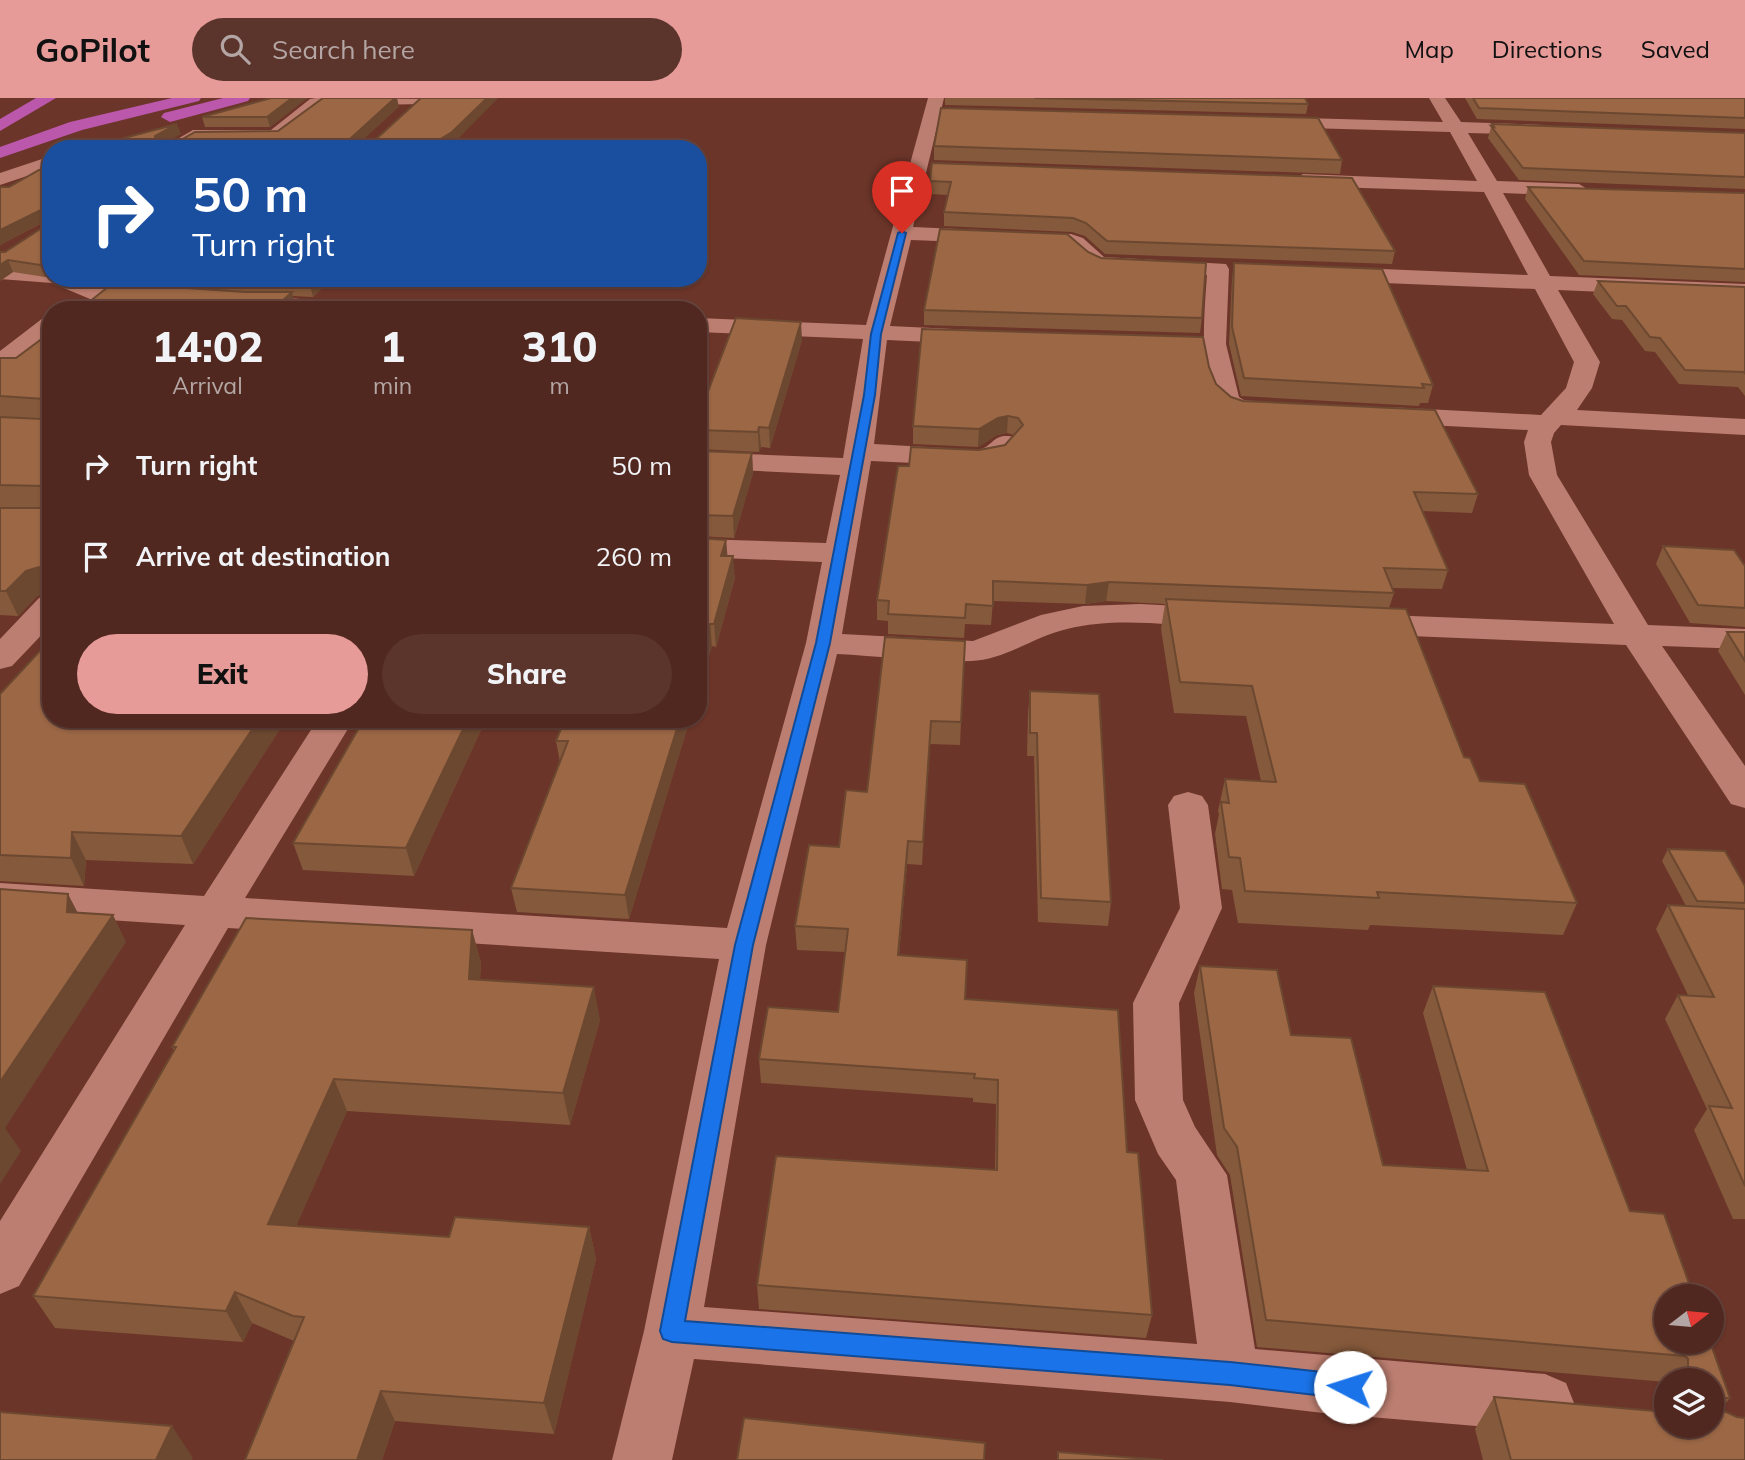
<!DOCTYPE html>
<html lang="en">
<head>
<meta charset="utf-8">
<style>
	:root { --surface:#51281f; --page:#5b342c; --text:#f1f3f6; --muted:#b4a6a4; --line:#67443d; --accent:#e69b98 }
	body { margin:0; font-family:Mulish,sans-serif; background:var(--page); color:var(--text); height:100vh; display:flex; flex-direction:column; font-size:26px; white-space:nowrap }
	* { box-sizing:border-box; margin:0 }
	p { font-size:23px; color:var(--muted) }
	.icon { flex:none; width:38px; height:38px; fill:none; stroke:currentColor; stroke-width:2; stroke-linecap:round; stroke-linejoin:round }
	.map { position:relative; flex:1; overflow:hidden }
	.side { position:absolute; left:42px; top:203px; width:665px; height:427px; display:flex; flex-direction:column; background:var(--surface); border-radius:28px; box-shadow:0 2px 5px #0004,0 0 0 2px var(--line) }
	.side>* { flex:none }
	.top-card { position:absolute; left:42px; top:42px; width:665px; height:147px; border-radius:28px; box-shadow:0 2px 5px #0004,0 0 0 2px var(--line); background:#1a4fa0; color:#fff; overflow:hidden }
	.needle { width:46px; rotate:74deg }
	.tools { position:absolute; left:1654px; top:1186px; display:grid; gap:14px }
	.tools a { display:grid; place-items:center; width:70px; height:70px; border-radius:50%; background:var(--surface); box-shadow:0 2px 5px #0004,0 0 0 2px var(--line); font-size:35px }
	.pin { position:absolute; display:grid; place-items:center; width:60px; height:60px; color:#fff; margin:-72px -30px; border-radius:50% 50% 50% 0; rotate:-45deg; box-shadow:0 0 7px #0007 }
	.pin .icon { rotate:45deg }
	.me { position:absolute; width:77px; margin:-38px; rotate:275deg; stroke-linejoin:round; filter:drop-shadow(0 0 5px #0008) }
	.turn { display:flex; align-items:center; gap:24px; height:147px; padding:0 35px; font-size:32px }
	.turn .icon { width:91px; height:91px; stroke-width:2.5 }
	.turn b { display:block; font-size:49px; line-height:60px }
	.eta { display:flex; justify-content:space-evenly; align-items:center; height:119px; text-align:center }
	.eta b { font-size:42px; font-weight:800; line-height:49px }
	.primary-button { display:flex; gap:14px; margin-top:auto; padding:14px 35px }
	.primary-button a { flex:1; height:80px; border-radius:42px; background:var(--accent); color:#111; font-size:28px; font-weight:800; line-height:80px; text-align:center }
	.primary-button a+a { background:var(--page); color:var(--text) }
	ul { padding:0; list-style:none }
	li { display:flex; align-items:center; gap:21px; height:91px; padding:0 35px }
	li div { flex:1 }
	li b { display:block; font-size:26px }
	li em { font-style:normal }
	header { display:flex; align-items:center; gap:42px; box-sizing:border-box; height:98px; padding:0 35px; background:var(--accent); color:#111 }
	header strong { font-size:33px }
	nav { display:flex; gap:38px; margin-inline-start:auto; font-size:24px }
	.search { width:490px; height:63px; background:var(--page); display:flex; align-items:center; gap:18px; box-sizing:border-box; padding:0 24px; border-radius:38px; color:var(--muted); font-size:26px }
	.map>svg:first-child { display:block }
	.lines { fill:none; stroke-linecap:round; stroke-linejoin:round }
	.street { fill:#bc7e70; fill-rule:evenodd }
	.highway { fill:#bb58ac; fill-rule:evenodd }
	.wall { fill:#85593b }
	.shaded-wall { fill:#6c4830 }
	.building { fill:#9b6745; stroke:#6c4830; stroke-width:2 }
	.route { fill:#1a73e8; stroke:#114b97; stroke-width:2 }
</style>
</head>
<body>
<header>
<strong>GoPilot</strong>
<div class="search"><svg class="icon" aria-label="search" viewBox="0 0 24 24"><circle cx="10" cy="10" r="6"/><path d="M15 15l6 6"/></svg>Search here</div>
<nav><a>Map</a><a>Directions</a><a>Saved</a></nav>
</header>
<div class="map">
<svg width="1745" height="1362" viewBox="0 0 1745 1362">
	<rect width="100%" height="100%" fill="#6c3529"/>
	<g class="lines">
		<path class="street" d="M316,0L430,1L422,6L324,8L281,41L275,42H197L182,51H160L193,32H271L310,1Z
			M928,0H944L913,129L1071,136L1083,140L1104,159L1226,166L1229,171L1226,246L1239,299L1244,302L1276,305L1280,311L1276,317C1260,321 1232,321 1219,309C1197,288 1205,206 1207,177L1100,172L1088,167L1067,148L911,142L890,228L974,232L983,234L986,239L983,244L974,246L887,242L874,346L978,352C995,348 992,334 1015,339L1019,345L1003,363L978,368L871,363L842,536L973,543L1041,517L1083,508L1140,506L1217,510L1229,513L1234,520L1229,527L1217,530C1168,527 1116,519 1067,531C1035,538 1005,562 971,563C927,565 881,558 837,556L766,847L704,1209L1197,1246L1176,1082L1158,1056L1135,1002L1133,905L1180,810L1168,707L1174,698L1188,694L1202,698L1208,707L1222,810L1179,905L1183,1002L1195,1029L1227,1077L1255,1251L1545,1276L1566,1285L1574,1305L1566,1325L1545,1334L1323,1315L1230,1304L694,1261L672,1362H612L644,1233L719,861L228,830L19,1188L0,1196V1123L185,827L0,815V785L204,798L318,621H354L245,800L727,830L806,545L822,464L698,459V441L826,445L840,377L698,370V354L843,360L863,241L698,234V220L866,227Z
			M1429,0H1445L1461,24L1544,27L1553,32L1544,37L1468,35L1497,83L1579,86L1589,92L1579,98L1503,95L1550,178L1745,186V200L1558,192L1600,264L1592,290L1577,312L1745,321V337L1561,327L1554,335L1551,344L1557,377L1648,527L1745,531V551L1662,548L1745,668V710L1731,706L1626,547L1361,536L1349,533L1344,526L1349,519L1361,516L1614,526L1529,377L1524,344L1528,332L1387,325L1378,323L1374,317L1378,311L1387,309L1541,317L1566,290L1574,264L1535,191L1334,183L1326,181L1323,176L1326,171L1334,169L1528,177L1484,94L1303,88L1293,82L1303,76L1477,83L1450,34L1268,29L1259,24L1268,19L1443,24Z
			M51,58V70L0,87V75Z
			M0,167L51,172V180H77L94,187L154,191L162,193L165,198L162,203L154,205L90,201L52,185L0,181Z
			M242,197L358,205L366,207L369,212H254L234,209L230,204L234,199Z
			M51,218V237L9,270L0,273V253L43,220Z
			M51,497V527L12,568L0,571V541L39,500Z"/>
		<path class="highway" d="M36,0H56L0,33V21Z
			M172,0H201L199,3L82,32L0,60V49L70,24Z
			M223,0H250L248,3L170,24L161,19L164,15Z"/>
	</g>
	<path class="wall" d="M271,0H307L270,29H205L202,19Z
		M945,0H1305L1308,6L1306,16L945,7Z
		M1465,0H1745V31L1477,21Z
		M1492,26L1745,35V91L1519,82L1488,40Z
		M934,48L1342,62L1340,76L934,62Z
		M932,65L1395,153L1392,166L1105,156L1085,138L1072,134L944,128V114L948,97L930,96Z
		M51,71V172L45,179L13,174L0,183V154H5L48,126V122L0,147L9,89Z
		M1528,89L1745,95V184L1579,177L1525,101Z
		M1088,154L1202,220L1200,235L924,227V212Z
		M1234,165L1433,287L1428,305H1420L1419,308L1241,298L1229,246L1232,181Z
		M84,180H333L313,199L293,198L79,212L113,186L95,184Z
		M1598,183L1745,189V298L1738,289L1679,286L1655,254L1645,253L1622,222L1612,221L1593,196Z
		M51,234V513L43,496L37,498L18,518L0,517V260H16Z
		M802,242L770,350L761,349L759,354L698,351V320Z
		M1209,269L1216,286L1231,299L1478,396L1472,415L1422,413L1448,472L1442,491L1392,490L1394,495L1389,510L1464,659L1480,683L1577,805L1563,837L1370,827L1368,832L1238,825L1232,792L1222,791L1215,736L1219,716L1218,713L1225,681L1261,683L1246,618L1174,615L1161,531L1165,506L1106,503L1085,506L993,503L991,527L965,526L964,540L888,536V523L877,522V502L909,368L1005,347L1014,337L1007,335L997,337L978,349L913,346V328Z
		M698,353L752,355L753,375L734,440L698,438Z
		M698,440L726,442L727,458L735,480L716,549L712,548L698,592Z
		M1663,448L1745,468V529L1690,525L1656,466Z
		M1727,534H1745V597L1718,553Z
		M885,539L961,624L960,647L930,646L922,767L907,766L899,857L965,901L1127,1054L1152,1217L1146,1240L759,1211L757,1187L995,1072L996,1006L973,1004V1000L761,985L759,961L838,914L845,854L797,852L795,828L867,694Z
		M1030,593L1111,804L1108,828L1038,824L1034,658H1027L1028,616Z
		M0,596L51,621H315L313,624L285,623L193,766L86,762L84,788L0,783Z
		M353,621H486L414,778L303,772L293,745L361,626H354Z
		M565,621H690L629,821L517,814L511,790L560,664L556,643Z
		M1668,751L1745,788V1121H1733L1694,1032L1707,1011L1665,921L1678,897H1688L1656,831L1668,807L1686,808L1662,763Z
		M472,832L481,865L480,882L600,922L570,1027L347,1013L296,1128L449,1139L589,1129L596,1161L554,1336L395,1323L382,1362H245L294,1243L252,1225L243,1244L55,1230L33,1198L174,953L172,949Z
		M1200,868L1291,937L1383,1067L1467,1072L1423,915L1433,888L1630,1113L1710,1244L1730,1300L1721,1311L1745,1362H1483L1475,1331L1494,1299L1712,1328V1283H1666V1284L1257,1249L1230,1077L1217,1057L1194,895Z"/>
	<path class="shaded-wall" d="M292,0H307L270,29L267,19Z
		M395,0H397L399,9L353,51L351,40Z
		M487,0H498L454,45L445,51H424Z
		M177,26L181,36L159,49L155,42V38Z
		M49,108L51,120L0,147V132Z
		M46,160L51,172L45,179L40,167Z
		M8,162L13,174L0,183V167Z
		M317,180H333L313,199L310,187Z
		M292,194L296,212L273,211Z
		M801,224L802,242L770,350L769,330Z
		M1008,318L1007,335L997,337L978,349L979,331L998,320Z
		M759,329L761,349L759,354L758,334Z
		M752,355L753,375L734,440L733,418Z
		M726,442L728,463L721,458Z
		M733,458L735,480L716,549L714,526Z
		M39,469L50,494H42L43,496L37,498L18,518L6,493L26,473Z
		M1109,484L1106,503L1085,506L1087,487Z
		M710,526L712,548L698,592V563Z
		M259,621H284L285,623L193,766L181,738Z
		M468,621H486L414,778L406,750Z
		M680,621H690L629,821L625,797Z
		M931,623L930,646L922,767L923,744Z
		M72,734L86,762L84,788L71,760Z
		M908,743L907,766L897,881L898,857Z
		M68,796L82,823L67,814Z
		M113,817L126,844L5,1030L21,1053L0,1086V984Z
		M472,832L481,865L478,914L469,881Z
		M594,889L600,922L570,1027L563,995Z
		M334,981L347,1013L283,1158L268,1126Z
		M589,1129L596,1161L554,1336L544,1305Z
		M235,1194L252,1225L243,1244L226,1213Z
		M381,1293L395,1323L382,1362H357Z
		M172,1328L193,1360L192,1362H156Z"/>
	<path class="building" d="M271,0H292L267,19H202Z
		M323,0H395L351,40L354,43H374L421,0H487L452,34L424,51H87L101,43H113L177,26L155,38V42L179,43L195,34L278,33Z
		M1035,0H1305L1308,6Z
		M1473,0H1745V20L1479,10Z
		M941,10L1318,20L1342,62L934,48Z
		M1492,26L1745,35V79L1523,70L1491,28L1494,29Z
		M932,65L1352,80L1395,153L1107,143L1086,125L1073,120L944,114L951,84L930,83Z
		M51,71V165H49L46,160L40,167L8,162L0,167V154H5L48,126L49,108L0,132V89H9L39,72Z
		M1528,89L1745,95V171L1584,163Z
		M940,131L1067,136L1088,154L1101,160L1206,165L1202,220L924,212Z
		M1234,165L1382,171L1433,287L1422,286L1424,290L1244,280L1232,229Z
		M216,180H317L310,187Z
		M1598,183L1745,189V276L1744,274L1685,272L1660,240L1650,239L1626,208H1617Z
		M113,185L245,194H292L273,211L309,212H79Z
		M447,210L501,212H445Z
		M736,220L801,224L769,330L759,329L758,334L698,332V320Z
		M922,231L1203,239L1209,269L1216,286L1231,299L1243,303L1435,312L1478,396L1414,394L1448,472L1384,470L1394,495L1109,484L1087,487L993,483V508L966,506L965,520L888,516L889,503L877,502L898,368H909L911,349L979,352L1005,347L1023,327L1018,320L1008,318L998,320L979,331L913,328Z
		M51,234V495L42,494L43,472L39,469L26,473L6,493H0V410H41L43,408V388L0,387V319L42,321L44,318V301L0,298V260H16Z
		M698,353L752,355L733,418L698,417Z
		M698,440L726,442L721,458H733L714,526H710L698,563Z
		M1663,448L1734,452L1745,468V510L1698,507Z
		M1166,501L1406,511L1464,659L1470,660L1480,683L1525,686L1577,805L1377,794L1379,800L1245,793L1240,760L1229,759L1221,704L1229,705L1225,681L1276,684L1252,588L1180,584Z
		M1727,534H1745V563Z
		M885,539L965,543L961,624L931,623L923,744L908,743L898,857L967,862L965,901L1118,912L1127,1054L1138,1055L1152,1217L757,1187L776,1058L997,1072L998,982L974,980L975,976L759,961L768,909L838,914L848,831L795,828L809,747L839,749L846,692L867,694Z
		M51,541V621H259L181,738L72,734L71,760L0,757V596Z
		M1030,593L1099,596L1111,804L1041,800L1037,635H1030Z
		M364,621H468L406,750L293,745Z
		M565,621H680L625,797L511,790L568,643H556Z
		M1668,751L1725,753L1745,788V805L1697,803Z
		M0,791L68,796L67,814L113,817L0,984Z
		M1668,807L1745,811V1088L1709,1008L1732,1010L1678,897L1714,899Z
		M246,820L472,832L469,881L594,889L563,995L334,981L268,1126L449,1139L455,1119L589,1129L544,1305L381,1293L357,1362H245L304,1219L293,1218L235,1194L226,1213L33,1198L176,949H172Z
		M1200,868L1277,872L1291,937L1351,940L1383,1067L1488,1073L1433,888L1545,894L1630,1113L1664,1116L1694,1199H1666V1244H1710L1730,1300H1712V1283H1688V1261L1685,1258L1266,1222L1237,1049L1224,1030Z
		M1494,1299L1666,1314V1328H1712V1308H1713L1737,1319L1745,1320V1362H1511Z
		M0,1314L172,1328L156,1362H0Z
		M744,1320L985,1345L984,1362H737Z
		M1058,1354L1163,1362H1058Z"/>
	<path class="route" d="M902,133L906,135L881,236L875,297L830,545L753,847L685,1223L1230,1264L1350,1277L1358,1281L1362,1289L1358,1297L1350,1301L1230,1287L672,1244L663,1241L660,1233L735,847L816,545L864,297L871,236L898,135Z"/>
</svg>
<div class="tools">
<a><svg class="needle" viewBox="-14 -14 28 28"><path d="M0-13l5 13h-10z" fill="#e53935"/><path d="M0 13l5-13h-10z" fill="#b4a6a4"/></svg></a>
<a><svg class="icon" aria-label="layers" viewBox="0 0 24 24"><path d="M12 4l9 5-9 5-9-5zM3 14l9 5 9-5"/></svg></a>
</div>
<div class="pin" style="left:902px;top:135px;background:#d93025"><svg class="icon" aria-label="arrive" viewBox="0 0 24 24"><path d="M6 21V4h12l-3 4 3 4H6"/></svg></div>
<svg class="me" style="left:1350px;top:1289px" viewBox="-20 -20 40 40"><circle r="19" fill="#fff"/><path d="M0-13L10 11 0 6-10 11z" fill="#1a73e8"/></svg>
<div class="top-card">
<div class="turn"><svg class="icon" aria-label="right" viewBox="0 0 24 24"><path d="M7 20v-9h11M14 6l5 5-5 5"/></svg><div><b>50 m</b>Turn right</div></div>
</div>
<section class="side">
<div class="eta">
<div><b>14:02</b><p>Arrival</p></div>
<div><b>1</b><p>min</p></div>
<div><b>310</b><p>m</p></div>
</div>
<ul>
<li><svg class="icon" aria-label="right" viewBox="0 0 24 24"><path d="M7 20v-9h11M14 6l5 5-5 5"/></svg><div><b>Turn right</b></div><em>50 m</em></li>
<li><svg class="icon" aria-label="arrive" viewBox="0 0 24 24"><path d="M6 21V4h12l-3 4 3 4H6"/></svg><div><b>Arrive at destination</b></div><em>260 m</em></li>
</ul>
<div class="primary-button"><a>Exit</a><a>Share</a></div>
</section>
</div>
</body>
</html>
